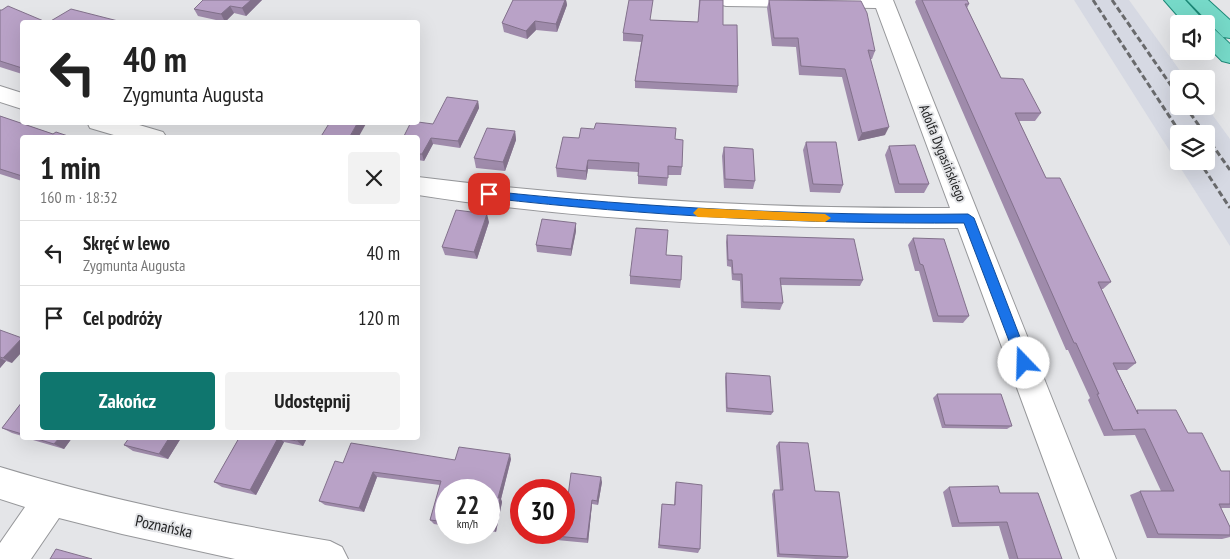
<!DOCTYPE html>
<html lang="pl">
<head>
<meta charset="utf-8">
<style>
	:root { --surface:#fff; --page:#f2f2f2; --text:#222; --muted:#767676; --line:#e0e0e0; --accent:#0f766e }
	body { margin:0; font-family:"PT Sans Narrow",sans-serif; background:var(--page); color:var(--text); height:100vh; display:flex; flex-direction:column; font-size:19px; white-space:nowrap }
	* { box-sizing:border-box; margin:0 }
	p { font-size:16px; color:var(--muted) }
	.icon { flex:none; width:28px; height:28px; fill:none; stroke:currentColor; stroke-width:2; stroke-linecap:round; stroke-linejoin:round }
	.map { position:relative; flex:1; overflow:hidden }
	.details { position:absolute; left:20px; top:135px; width:400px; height:305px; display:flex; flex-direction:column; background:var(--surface); border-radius:5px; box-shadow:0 5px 20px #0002 }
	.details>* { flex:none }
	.guide { position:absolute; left:20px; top:20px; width:400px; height:105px; border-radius:5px; box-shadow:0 5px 20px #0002; background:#fff; color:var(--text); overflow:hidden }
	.controls { position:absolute; left:1170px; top:15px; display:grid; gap:10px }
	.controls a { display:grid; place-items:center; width:45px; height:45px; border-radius:5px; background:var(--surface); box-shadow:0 5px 20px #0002; font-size:25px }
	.speed { position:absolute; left:435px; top:479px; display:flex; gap:10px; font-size:25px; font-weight:700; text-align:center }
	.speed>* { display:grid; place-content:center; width:65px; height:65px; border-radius:50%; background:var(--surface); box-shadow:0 5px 20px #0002; line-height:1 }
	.speed small { font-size:12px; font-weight:400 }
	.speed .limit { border:8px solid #d22; background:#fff; color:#111 }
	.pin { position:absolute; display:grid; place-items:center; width:42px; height:42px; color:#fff; margin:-21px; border-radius:10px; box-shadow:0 2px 8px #0006 }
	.me { position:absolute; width:55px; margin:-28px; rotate:339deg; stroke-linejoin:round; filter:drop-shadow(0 0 4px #0008) }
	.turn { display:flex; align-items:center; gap:18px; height:105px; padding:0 20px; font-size:22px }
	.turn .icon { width:65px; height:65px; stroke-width:2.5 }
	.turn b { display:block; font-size:35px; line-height:42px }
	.round { display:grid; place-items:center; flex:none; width:52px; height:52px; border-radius:5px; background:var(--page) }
	.headline { display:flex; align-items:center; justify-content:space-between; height:85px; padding:0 20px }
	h1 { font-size:30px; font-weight:800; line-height:38px }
	.action { display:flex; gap:10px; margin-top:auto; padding:10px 20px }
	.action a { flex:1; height:58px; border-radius:5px; background:var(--accent); color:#fff; font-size:20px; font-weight:800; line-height:58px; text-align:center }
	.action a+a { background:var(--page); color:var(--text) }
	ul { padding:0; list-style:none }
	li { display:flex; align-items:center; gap:15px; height:65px; padding:0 20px; border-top:1px solid var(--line) }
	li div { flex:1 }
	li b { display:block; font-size:19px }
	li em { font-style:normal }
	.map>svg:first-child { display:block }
	.built { fill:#d6d9e3; fill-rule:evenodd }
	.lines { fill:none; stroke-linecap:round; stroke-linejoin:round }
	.minor-casing { stroke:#96979a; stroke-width:2 }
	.major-casing { stroke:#1c8876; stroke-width:2 }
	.minor { fill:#fff; fill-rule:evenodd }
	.major { fill:#76d9c8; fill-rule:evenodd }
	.rail { stroke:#696a6c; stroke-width:3; stroke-dasharray:6 3; stroke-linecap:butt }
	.wall { fill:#9f8bab }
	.shaded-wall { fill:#82718b }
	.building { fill:#b9a2c7; stroke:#82718b }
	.route { fill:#1a73e8; stroke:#114b97 }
	.slow { fill:#f59e0b }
	.labels { text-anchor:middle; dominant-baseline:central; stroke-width:4; stroke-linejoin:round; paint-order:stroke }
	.street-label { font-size:14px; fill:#202122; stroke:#e4e5e8 }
	.near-street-label { font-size:16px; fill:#202122; stroke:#e4e5e8 }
</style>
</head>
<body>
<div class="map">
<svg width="1230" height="559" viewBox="0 0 1230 559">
	<rect width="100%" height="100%" fill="#e4e5e8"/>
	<path class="built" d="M1074,0H1129L1186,79H1179V106H1206L1230,139V246ZM1179,134H1206V161H1179Z"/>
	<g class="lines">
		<defs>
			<path id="minor" d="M716,0H893L1116,559H1080L958,228C778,229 596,223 418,195V177C595,199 772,209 950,208L876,8L726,6L719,4Z
				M0,86L22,93V109L0,102Z
				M87,122H129L163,132L167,138H124L90,128Z
				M0,467C108,500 218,522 330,541L342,547L348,559H235L122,534L59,518L31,559H0V543L25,507L0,499Z"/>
			<path id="major" d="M1164,0H1185L1207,24L1206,26V24H1185Z
				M1187,0H1208L1230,20V38L1223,37Z
				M1206,27L1213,28L1230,44V63L1222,61L1206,45Z"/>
		</defs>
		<use href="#minor" class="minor-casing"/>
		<use href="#major" class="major-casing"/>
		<use href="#minor" class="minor"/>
		<use href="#major" class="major"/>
		<path class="rail" d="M1093,0L1181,134
			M1112,0L1179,97
			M1185,106L1205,134
			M1206,136L1230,170
			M1199,161L1230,208"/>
	</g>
	<path class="wall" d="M203,0H262L246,16L234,13L225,22L198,16L194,9Z
		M513,0H566L567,5L557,32L536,30L527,39L504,32L502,23Z
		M699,0H723V25L738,86L737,93L635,88V81L641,42L623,41V33L651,20L698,22Z
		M769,0L875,51L872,59H870L885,135L858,141L842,77L799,75L796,47L772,46L767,8Z
		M916,0H967L969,4L967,8L1001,78L1041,113L1035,121H1019L1046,178L1111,282L1103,289H1101L1136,363L1127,370H1117L1136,410L1188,433L1221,471H1230V508H1221L1230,527V537L1222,539L1147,538L1130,495L1140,491H1161L1135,435L1104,436L1088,400L1090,398L1068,350H1066L915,2Z
		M0,10L22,22V74L0,67Z
		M478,101L479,108L460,148L433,144L424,161L418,160V138Z
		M0,116L53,134L74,138H22V181L0,174Z
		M515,131L516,140L505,171L476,168L474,158Z
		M675,139L682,167L681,175H668L667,186L638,184V172L588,169L586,180L557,177L556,168Z
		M806,142L843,185L840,193L810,192L803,150Z
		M889,146L929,184L924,193H895L885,155Z
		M724,147L755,181L753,189L724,188L722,156Z
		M489,222L477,259L445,255L442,247Z
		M576,223V231L571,256L537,252L536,245Z
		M727,235L863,280L860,286L781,285L783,303L780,310L741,308L740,281L732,280L731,267L727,266L726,242Z
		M913,238L969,316L963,323L933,322L919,271H915L908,245Z
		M630,276L681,280L680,288L630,284Z
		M0,330L12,363L6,361L0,368Z
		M726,373L773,412L771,415L726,412L725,377Z
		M937,394L1012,426L1007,429L942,428L933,398Z
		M22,402V436L12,433L2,428Z
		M26,438H72L64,449Z
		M181,438L168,459L133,451L124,445Z
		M239,438H307L303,446L284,442L256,495L222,487L214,482Z
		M779,442L815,491L848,557L846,559H816L777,557L772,494L774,490H780L776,446Z
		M511,459L501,499L502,502L496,532L489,531V490H446V526L434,524L430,520L440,485L377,477L364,512L325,505L319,501L343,463Z
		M602,482L598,505L592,504L588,543L546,539L545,535L568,496Z
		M676,482L700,549L698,553L658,548L662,504L674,505L675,487Z
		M949,487L1000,493L1062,559H1009L999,526L952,527L943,492Z"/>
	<path class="shaded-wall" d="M251,0H262L246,16L242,8Z
		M565,0H566L567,5L557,32L556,24Z
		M230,6L234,13L225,22L221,14Z
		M535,21L536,30L527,39L526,31Z
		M478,101L479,108L460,148L458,141Z
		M358,122H367L358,138H349Z
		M889,127L885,135L858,141L862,133Z
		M515,131L516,140L505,171L503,162Z
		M431,138L433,144L424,161L422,154Z
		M588,160V169L586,180V171Z
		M487,214L489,222L477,259L474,252Z
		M576,223V231L571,256V249Z
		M22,338V352L12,363L3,358Z
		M0,358L6,361L0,368Z
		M59,438H72L64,449L54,444Z
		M169,438H181L168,459L159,454Z
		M278,438H279L284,442L256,495L250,490Z
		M298,438H307L303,446L297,441Z
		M510,454L511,459L501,499L502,502L496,532L493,528L498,498Z
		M373,472L377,477L364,512L359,508Z
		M601,477L602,482L598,505L597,501Z
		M592,500V504L588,543L587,539Z"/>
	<path class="building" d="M203,0H251L242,8L230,6L221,14L194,9Z
		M513,0H565L556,24L535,21L526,31L502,23Z
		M629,0H653L650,20L698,22L700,0H723V25H737L738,86L635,81L643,35L623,33Z
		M769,0L861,1L867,13L875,51L868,50L889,127L862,133L845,69L801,66L798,38H774Z
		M922,0H967L969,4H965L1001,78L1023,79L1041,113H1015L1046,178H1060L1111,282H1098L1136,363H1113L1138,414L1137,410H1176L1188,433H1202L1221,471H1230V504H1219L1230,527V535L1158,534L1140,491H1174L1145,429L1113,430L1097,394H1099L1076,343H1074Z
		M8,6L46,22H22V68L0,61V10H2Z
		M71,9L122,22H49Z
		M447,97L478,101L458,141L431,138L422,154H418V138H403L411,122H418L433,124Z
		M0,116L53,134L56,132L74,138H22V176L0,169Z
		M330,122H358L349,138H320Z
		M596,123L676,128L675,139L683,140L682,167L668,166V178L638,176L639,163L588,160L586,171L556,168L563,137L579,138L581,128L594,129Z
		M487,128L515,131L503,162L474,158Z
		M806,142H836L843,185L813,184Z
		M915,145L929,184H899L889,146Z
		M724,147L753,149L755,181L725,179Z
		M456,210L487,214L474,252L442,247Z
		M542,219L576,223L571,249L536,245Z
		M636,228L668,230L666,255L682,256L681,280L630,276Z
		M727,235L854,239L863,280L780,278L783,303L743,302L742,274H733L732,260H728Z
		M913,238L944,239L969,316H938L923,265L920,264Z
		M0,330L22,338L3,358L0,357Z
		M726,373L770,376L773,412L727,408Z
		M937,394H1001L1012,426L945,425Z
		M22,402V434L2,428Z
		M34,438H59L54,444Z
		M129,438H169L159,454L124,445Z
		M239,438H278L250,490L214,482Z
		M281,438H298L297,441Z
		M779,442L808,443L815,491L839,492L848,557L779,554L774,490H783Z
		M351,443L455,460L459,447L510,454L498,498H500L493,528H489V490H446V522L430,520L441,481L373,472L359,508L319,501L335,461L343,463Z
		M571,473L601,477L597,501L592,500L587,539L545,535V532H564V496H568Z
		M676,482L702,485L700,549L659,545L662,504L675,505Z
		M998,486L1000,493H1038L1062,559H1018L1007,522L959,523L949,487Z
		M56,549L92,559H50Z"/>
	<path class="route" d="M489,191C648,208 808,216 968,214L974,218L1030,363L1028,367L1024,369L1019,367L964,223C806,224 647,216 489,198L484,194Z"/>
	<path class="slow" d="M698,208L825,214L831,218L825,222L698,217L693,213Z"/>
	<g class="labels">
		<g class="street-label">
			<text transform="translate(943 153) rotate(68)">Adolfa Dygasińskiego</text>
		</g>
		<g class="near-street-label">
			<text transform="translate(164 526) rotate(12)">Poznańska</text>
		</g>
	</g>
</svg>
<div class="controls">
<a><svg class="icon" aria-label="sound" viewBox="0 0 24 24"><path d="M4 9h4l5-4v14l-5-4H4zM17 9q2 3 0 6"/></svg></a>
<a><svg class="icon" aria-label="search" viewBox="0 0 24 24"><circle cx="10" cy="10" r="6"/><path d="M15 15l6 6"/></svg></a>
<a><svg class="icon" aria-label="layers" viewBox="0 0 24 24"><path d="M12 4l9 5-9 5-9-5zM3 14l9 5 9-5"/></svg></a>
</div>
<div class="speed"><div>22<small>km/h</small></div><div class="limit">30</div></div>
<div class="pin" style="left:489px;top:194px;background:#d93025"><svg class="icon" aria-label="arrive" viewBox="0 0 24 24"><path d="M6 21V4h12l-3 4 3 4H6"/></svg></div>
<svg class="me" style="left:1024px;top:363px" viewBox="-20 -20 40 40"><circle r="19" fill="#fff"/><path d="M0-13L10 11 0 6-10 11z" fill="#1a73e8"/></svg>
<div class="guide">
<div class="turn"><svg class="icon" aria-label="left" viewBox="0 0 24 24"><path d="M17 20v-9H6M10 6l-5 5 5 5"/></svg><div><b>40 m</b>Zygmunta Augusta</div></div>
</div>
<section class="details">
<div class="headline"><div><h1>1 min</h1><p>160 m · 18:32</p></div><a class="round"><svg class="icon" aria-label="close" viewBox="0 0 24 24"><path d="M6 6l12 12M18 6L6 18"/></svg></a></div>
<ul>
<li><svg class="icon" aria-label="left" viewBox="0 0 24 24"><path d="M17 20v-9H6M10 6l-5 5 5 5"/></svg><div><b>Skręć w lewo</b><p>Zygmunta Augusta</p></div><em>40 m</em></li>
<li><svg class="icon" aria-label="arrive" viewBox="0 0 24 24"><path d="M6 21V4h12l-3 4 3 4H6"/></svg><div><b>Cel podróży</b></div><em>120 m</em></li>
</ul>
<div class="action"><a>Zakończ</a><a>Udostępnij</a></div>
</section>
</div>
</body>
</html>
